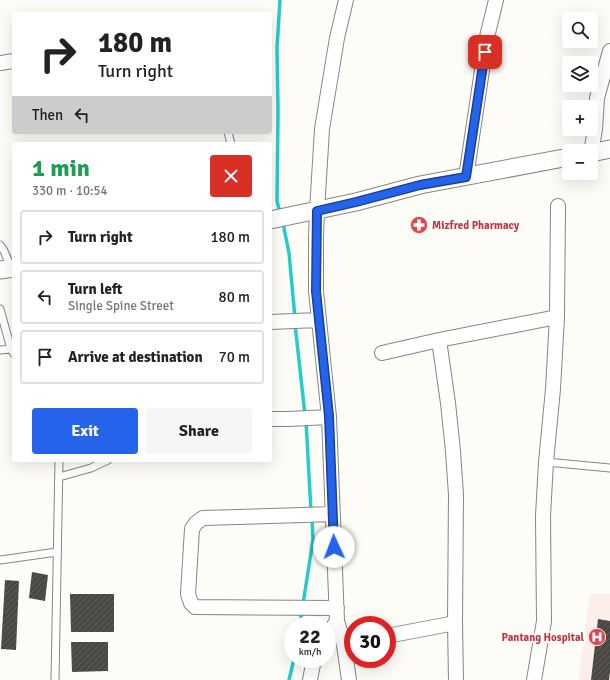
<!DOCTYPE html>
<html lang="en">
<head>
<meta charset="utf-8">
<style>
	:root { --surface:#fff; --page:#f6f6f6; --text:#222; --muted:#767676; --line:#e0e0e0; --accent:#2563eb }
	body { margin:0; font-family:Signika,sans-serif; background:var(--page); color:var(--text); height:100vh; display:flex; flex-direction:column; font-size:15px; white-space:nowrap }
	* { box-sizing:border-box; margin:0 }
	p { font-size:13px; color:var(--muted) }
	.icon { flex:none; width:22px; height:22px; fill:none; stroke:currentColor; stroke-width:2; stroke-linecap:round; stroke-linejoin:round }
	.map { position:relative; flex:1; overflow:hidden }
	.panel { position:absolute; left:12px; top:142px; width:260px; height:320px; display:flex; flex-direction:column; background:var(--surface); border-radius:4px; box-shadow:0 4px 16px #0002 }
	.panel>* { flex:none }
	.top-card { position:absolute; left:12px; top:12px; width:260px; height:122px; border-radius:4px; box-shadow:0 4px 16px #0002; background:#fff; color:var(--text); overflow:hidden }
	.fabs { position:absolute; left:562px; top:12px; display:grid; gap:8px }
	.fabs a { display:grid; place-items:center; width:36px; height:36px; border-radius:4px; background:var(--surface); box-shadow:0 4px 16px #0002; font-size:20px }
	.speed { position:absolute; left:284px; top:616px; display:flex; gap:8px; font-size:20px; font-weight:700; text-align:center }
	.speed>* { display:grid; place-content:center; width:52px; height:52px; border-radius:50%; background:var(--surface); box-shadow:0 4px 16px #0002; line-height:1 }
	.speed small { font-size:10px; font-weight:400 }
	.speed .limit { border:6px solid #d22; background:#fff; color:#111 }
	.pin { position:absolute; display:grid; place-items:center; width:34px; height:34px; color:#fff; margin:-17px; border-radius:8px; box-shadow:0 2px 6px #0006 }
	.me { position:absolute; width:44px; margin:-22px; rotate:358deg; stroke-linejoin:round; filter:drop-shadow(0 0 3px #0008) }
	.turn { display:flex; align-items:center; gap:14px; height:84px; padding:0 20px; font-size:18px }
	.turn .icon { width:52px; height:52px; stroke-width:2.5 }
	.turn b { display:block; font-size:28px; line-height:34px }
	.then { display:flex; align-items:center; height:38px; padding:0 20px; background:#0003; gap:8px; font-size:15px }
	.round { display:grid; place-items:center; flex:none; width:42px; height:42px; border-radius:4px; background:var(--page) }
	.head { display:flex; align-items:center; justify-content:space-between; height:68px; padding:0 20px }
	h1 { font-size:24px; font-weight:800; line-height:30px; color:#1e9e55 }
	.cta { display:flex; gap:8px; margin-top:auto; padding:8px 20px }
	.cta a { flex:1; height:46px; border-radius:4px; background:var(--accent); color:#fff; font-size:16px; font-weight:800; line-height:46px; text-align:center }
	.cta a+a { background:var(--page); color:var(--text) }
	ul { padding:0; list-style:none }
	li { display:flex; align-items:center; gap:12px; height:54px; margin:0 8px 6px; padding:0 12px; border:2px solid var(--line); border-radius:4px }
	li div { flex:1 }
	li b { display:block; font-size:15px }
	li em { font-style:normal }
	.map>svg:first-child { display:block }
	.medical { fill:#fcefe7 }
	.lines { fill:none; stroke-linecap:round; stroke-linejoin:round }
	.stream { stroke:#27cbcc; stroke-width:3.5 }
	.building { fill:url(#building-hatch) }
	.service-casing { stroke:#878681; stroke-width:9 }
	.minor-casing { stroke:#878681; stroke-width:16 }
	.tertiary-casing { stroke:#878681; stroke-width:19 }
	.service { stroke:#fff; stroke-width:7 }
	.minor { stroke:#fff; stroke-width:14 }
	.tertiary { stroke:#fff; stroke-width:17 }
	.route-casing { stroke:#184099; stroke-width:10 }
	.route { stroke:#2563eb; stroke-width:7 }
	.labels { text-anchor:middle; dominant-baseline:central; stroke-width:4; stroke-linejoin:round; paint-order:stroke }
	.health-label { font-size:11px; font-weight:bold; fill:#be3a42; stroke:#fff; text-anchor:start }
</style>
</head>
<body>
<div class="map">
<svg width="610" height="680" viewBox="0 0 610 680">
	<defs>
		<pattern id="building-hatch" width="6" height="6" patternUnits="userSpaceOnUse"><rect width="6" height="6" fill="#494843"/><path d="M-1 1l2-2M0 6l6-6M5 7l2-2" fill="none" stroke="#5f5e5a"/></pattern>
	</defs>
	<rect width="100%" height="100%" fill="#fdfcf6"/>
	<path class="medical" d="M590,594H610V680H578Z"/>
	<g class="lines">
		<path class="stream" d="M280,0L277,48L278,111L277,201L280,213
			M283,223L289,253L295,318
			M295,324L305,415
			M306,421L311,511
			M303,604L313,540L312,517
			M300,625L302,610
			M289,680L294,659"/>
	</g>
	<path class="building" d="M32,572L48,575L45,601L29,598Z
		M5,580L19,581L16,650L1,649Z
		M70,594H114V632H71Z
		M598,619L610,621V672L609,680H591Z
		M71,642H108V671L72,672Z"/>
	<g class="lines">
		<defs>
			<path id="service" d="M228,132L231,144
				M0,245C6,252 8,260 10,269
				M0,309L11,349L14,354
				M0,350L11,349
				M546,462L610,468
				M59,477L91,468L108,460
				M0,560L57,552
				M55,680L59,460"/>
			<path id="minor" d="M346,0L337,38L322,129L317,211L316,237V291L329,417L337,621L344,645L353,642
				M0,63L14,61
				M591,153L595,129L597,98L610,51
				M466,177L487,37L496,0
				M270,322L319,320
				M439,340L448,403L453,451L456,495L455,623L456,680
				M382,353L439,340L557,317
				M270,419H288L329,417
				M333,514L303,515L203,518L196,523L192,529L188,594L191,603L195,607L337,608
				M327,636L337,621
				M387,636L455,623
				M344,645L349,680
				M310,680L314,659
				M534,680L544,621L543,516L546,462L553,389L557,317L558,206"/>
			<path id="tertiary" d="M591,153L610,149
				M270,220L356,202L420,185L569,157
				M0,270L14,268"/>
		</defs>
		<use href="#service" class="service-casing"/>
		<use href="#minor" class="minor-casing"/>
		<use href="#tertiary" class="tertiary-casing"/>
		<use href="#service" class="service"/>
		<use href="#minor" class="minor"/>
		<use href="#tertiary" class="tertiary"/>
	</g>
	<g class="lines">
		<defs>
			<path id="route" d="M334,547L329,416L316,291L317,211L356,202L420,185L466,177L485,52"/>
		</defs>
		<use href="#route" class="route-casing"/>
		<use href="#route" class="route"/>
	</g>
	<defs>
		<symbol id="pharmacy-disc" viewBox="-11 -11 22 22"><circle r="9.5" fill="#e0444e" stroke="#fff"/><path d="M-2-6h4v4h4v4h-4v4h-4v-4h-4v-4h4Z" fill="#fff"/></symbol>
		<symbol id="hospital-disc" viewBox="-11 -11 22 22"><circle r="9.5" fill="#e0444e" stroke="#fff"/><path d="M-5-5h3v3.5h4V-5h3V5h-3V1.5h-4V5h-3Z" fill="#fff"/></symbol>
	</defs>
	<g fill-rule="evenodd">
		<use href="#pharmacy-disc" x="409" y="215" width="20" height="20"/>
		<use href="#hospital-disc" x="587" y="627" width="20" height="20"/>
	</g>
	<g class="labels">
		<g class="health-label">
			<text x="432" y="225">Mizfred Pharmacy</text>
			<text x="584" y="637" text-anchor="end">Pantang Hospital</text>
		</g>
	</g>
</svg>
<div class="fabs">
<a><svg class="icon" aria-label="search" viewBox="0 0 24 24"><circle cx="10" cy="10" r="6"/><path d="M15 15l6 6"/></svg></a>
<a><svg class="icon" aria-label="layers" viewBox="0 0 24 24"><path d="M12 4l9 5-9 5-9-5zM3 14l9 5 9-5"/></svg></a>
<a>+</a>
<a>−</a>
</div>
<div class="speed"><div>22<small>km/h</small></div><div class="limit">30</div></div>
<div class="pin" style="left:485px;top:52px;background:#d93025"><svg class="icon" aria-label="arrive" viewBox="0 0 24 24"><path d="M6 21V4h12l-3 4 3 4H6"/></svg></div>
<svg class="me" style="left:334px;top:547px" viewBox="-20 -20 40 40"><circle r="19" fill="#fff"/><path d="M0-13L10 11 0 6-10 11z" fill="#2563eb"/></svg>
<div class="top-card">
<div class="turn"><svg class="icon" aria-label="right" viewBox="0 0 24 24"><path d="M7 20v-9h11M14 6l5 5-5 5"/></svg><div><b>180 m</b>Turn right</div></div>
<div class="then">Then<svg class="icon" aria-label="left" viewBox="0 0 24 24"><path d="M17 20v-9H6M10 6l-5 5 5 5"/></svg></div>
</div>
<section class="panel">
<div class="head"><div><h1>1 min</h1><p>330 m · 10:54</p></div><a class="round" style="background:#d93025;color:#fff"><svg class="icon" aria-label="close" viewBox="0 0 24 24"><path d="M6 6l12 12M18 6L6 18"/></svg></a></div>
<ul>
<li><svg class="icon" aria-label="right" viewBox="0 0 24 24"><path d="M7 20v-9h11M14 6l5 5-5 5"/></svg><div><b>Turn right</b></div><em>180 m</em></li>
<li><svg class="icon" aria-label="left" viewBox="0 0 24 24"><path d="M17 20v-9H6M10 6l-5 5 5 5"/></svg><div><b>Turn left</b><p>Single Spine Street</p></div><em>80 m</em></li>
<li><svg class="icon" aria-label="arrive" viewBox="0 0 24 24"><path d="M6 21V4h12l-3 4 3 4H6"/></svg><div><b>Arrive at destination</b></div><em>70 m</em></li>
</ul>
<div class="cta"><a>Exit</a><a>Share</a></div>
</section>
</div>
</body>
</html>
